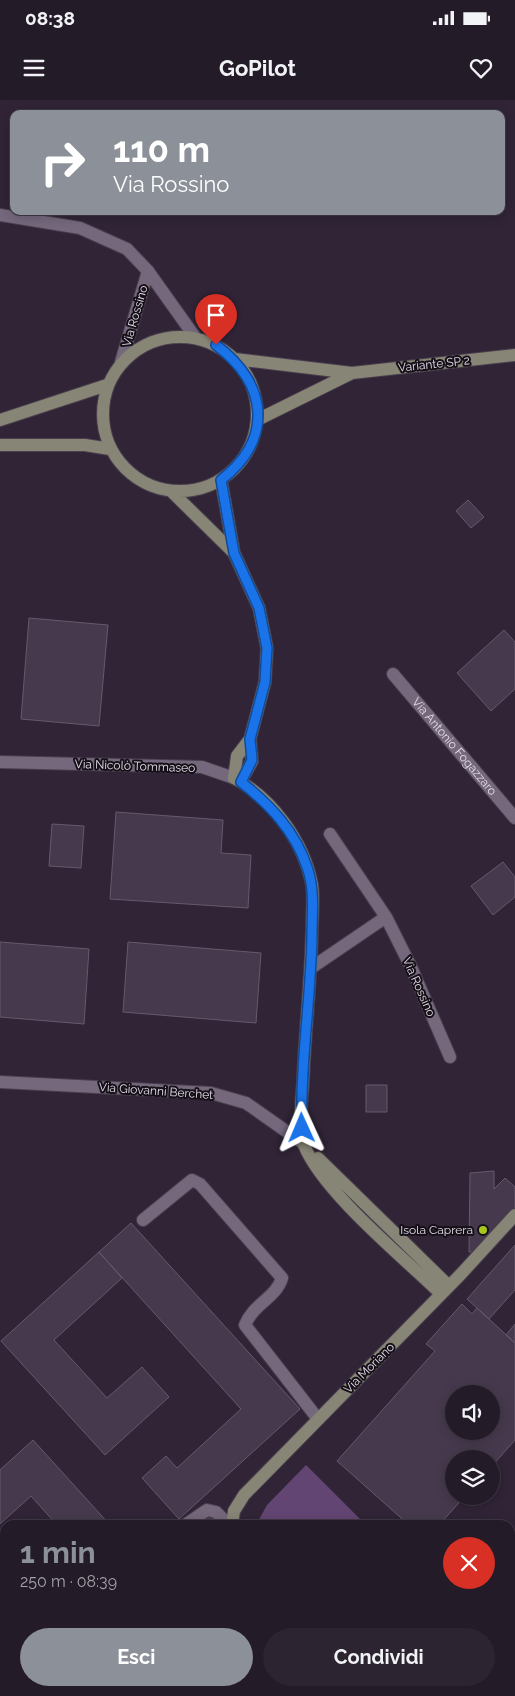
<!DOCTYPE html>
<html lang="it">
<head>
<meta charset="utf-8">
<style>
	:root { --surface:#241b28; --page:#2c2430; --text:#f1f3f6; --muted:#a3a1a8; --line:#413945; --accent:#8c9099 }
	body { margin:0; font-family:Raleway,sans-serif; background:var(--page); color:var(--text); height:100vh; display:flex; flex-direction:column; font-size:19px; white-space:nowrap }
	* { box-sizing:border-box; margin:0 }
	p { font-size:16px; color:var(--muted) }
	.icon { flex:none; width:28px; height:28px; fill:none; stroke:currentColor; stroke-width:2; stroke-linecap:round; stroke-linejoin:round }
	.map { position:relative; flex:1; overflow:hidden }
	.drawer { position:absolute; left:0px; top:1420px; width:515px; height:176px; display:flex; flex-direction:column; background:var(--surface); border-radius:15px 15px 0 0; box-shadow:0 2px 12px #0003,0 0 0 1px var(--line) }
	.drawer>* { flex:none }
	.top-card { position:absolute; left:10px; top:10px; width:495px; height:105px; border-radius:10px; box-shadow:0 2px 12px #0003,0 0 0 1px var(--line); background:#8c9099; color:#fff; overflow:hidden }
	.controls { position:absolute; left:445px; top:1285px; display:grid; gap:10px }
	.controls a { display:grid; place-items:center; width:55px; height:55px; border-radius:50%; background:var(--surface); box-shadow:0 2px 12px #0003,0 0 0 1px var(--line); font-size:25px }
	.pin { position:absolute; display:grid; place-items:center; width:42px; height:42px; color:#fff; margin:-51px -21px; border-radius:50% 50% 50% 0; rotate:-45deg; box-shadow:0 0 5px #0007 }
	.pin .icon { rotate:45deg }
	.me { position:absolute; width:55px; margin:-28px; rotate:359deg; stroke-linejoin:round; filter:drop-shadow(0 0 4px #0008) }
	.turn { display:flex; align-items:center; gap:18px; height:105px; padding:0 20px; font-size:22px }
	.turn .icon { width:65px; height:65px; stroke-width:2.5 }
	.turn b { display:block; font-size:35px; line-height:42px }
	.round { display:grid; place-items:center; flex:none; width:52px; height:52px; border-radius:26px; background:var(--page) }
	.head { display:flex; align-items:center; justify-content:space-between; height:85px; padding:0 20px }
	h1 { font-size:30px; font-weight:700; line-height:38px; color:var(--accent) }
	.button { display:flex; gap:10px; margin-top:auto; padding:10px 20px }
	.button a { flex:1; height:58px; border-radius:30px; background:var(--accent); color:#fff; font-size:20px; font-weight:700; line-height:58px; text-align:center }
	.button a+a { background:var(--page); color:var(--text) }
	.status { display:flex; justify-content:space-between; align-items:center; height:35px; padding:0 25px; background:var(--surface); direction:ltr }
	.status svg { height:14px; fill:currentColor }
	header { display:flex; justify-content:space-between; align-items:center; height:65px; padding:0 20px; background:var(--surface); font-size:22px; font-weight:700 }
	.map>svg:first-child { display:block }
	.green { fill:#624572 }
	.building { fill:#46394d; stroke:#66596e; fill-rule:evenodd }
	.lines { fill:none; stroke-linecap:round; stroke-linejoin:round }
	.lane-casing { stroke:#493f4e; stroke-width:14 }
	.street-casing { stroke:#493f4e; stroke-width:14 }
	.secondary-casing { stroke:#493f4e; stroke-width:14 }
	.lane { stroke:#75687d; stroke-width:12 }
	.street { stroke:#75687d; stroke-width:12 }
	.secondary { stroke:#878575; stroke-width:12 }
	.route-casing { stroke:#114b97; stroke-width:12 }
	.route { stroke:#1a73e8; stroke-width:9 }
	.poi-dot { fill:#a9c71a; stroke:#151018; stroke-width:2 }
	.labels { text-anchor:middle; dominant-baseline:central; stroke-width:4; stroke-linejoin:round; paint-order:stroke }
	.street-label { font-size:12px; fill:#e3dce8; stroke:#151018 }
	.poi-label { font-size:12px; fill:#e3dce8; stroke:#151018; text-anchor:end }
</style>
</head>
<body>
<div class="status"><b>08:38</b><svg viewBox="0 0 49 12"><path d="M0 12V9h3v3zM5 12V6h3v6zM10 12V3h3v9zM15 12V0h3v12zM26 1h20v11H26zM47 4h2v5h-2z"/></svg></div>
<header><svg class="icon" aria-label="menu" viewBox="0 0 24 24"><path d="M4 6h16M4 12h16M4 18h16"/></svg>GoPilot<svg class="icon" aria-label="heart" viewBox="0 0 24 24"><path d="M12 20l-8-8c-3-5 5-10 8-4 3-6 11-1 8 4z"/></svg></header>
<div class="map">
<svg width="515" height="1596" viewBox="0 0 515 1596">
	<rect width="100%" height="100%" fill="#302436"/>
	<path class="green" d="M306,1365L366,1425H256L267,1405Z
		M429,1591H501L500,1596H424Z"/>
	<path class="building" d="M468,400L484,417L471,428L456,411Z
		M29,518L108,525L99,626L21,619Z
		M504,530L515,542V589L491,611L457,573Z
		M116,712L223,720L221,753L251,755L248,808L110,799Z
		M52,724L84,726L81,768L49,766Z
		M503,762L515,777V797L493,815L471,786Z
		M0,842L89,849L84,924L0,917Z
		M128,842L261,853L256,923L123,912Z
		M366,985H387V1012H366Z
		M494,1071V1089L505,1078L515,1087V1109L478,1152H469L470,1073Z
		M131,1123L300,1309L179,1419L142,1378L166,1356L177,1368L241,1309L99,1152Z
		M515,1145V1190L489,1219L467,1199Z
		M99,1152L122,1178L54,1240L107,1298L142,1267L169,1297L105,1355L1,1241Z
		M462,1204L472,1214L477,1208L515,1243V1340L491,1367V1359H454V1396H465L439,1425H409L337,1361L435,1251L426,1244ZM454,1294H491V1331H454Z
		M515,1224V1243L506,1235Z
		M33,1340L110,1425H57L31,1396L0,1424V1370Z
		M208,1414L218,1425H194Z
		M5,1552V1591H23L15,1596H0V1556Z
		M91,1591H134L129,1596H95Z
		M160,1591H231L224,1596H163Z"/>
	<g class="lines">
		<defs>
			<path id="lane" d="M330,734L386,817L411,867L450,957
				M311,868L386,817
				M143,1120L192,1080L200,1084L282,1178C276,1198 254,1203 245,1225L318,1319"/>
			<g id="street">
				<path d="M0,115L80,128L127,149L148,171"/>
				<path d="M121,262L148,171L195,237"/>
				<path id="s1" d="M393,574L515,718"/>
				<path d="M0,662L202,667L234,678"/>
				<path d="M0,982L211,993L246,1003L303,1043"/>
				<path d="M185,1425L207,1410L216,1412L229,1425"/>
				<path d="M0,1471L5,1477"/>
				<path d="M0,1545L5,1542"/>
			</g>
			<path id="secondary" d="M103 314a77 77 0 1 1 154 0a77 77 0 1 1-154 0Z
				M235,259L352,273L515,255
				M0,320L107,285
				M257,320L352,273
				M0,345H85L110,349
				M221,380L234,453L259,508L267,548L265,582L250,639L252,661L241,681
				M171,391L234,453
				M250,639L237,656L234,678C272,698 304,742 312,785C314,799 312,815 312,830C311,880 305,930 303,981C302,997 298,1030 304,1045C323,1092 403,1157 441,1194
				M318,1058L449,1186
				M232,1425L234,1411L244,1395L461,1174L515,1115
				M353,1591L358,1596"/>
		</defs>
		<use href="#lane" class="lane-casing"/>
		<use href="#street" class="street-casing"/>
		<use href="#secondary" class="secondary-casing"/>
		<use href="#lane" class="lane"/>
		<use href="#street" class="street"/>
		<use href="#secondary" class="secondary"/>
	</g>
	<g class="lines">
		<defs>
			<path id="route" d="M216,245C268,284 274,339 221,380L234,453L259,508L267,548L265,582L250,639L252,660L241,682C270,705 295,731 307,767C315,789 312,812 312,835C311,899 300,963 302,1028"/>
		</defs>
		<use href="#route" class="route-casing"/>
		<use href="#route" class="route"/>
	</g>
	<circle class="poi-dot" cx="483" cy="1130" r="5"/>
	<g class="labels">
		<g class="street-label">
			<text transform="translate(135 216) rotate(-74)">Via Rossino</text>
			<text transform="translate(434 264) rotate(-6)">Variante SP 2</text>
			<text stroke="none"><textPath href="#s1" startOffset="95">Via Antonio Fogazzaro</textPath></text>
			<text transform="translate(135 666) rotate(2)">Via Nicolò Tommaseo</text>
			<text transform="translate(419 887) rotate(66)">Via Rossino</text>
			<text transform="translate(156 991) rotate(4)">Via Giovanni Berchet</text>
			<text transform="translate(369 1268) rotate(-45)">Via Moriano</text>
		</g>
		<g class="poi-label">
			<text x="473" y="1130">Isola Caprera</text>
		</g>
	</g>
</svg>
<div class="controls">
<a><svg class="icon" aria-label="sound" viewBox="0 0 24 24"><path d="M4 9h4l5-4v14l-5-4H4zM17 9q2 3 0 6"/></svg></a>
<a><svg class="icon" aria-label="layers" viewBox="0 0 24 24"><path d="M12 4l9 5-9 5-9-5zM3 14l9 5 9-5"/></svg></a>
</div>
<div class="pin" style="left:216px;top:245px;background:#d93025"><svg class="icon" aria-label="arrive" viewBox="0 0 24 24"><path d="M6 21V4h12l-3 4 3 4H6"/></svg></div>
<svg class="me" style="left:302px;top:1028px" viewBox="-20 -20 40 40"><path d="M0-17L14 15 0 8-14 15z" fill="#1a73e8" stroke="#fff" stroke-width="4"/></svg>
<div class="top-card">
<div class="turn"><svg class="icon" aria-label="right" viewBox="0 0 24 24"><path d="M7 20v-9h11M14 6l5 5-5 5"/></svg><div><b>110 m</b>Via Rossino</div></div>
</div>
<section class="drawer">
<div class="head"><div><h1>1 min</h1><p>250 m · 08:39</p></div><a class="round" style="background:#d93025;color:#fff"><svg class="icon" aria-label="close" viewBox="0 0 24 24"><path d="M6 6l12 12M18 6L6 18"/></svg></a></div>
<div class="button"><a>Esci</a><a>Condividi</a></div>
</section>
</div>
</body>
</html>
